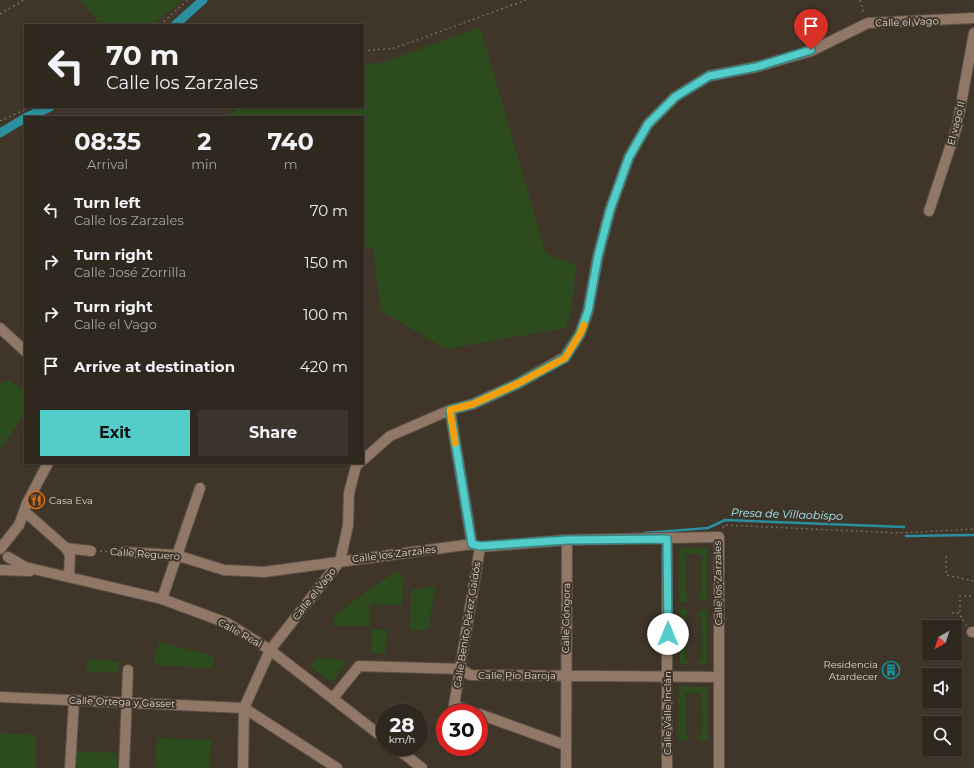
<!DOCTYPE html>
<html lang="en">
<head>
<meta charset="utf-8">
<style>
	:root { --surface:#2f281f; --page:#3b342c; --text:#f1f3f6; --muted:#a7a6a4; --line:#4a443d; --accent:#53cdca }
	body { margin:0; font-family:Montserrat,sans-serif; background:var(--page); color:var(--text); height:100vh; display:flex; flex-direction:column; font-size:15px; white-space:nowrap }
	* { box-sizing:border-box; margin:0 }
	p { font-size:13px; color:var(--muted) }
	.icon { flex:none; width:22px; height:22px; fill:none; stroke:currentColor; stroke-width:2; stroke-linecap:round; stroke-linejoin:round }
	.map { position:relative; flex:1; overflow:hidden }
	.drawer { position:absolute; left:24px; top:116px; width:340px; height:348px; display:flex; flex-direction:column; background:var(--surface); border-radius:0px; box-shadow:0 1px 3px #0004,0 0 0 1px var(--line) }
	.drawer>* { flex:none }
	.guide { position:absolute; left:24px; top:24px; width:340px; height:84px; border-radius:0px; box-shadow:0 1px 3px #0004,0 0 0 1px var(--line); background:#2f281f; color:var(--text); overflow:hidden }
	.needle { width:26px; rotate:219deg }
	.tools { position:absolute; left:922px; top:620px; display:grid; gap:8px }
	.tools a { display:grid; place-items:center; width:40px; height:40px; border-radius:0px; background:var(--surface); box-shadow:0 1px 3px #0004,0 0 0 1px var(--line); font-size:20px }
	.speed { position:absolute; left:376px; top:704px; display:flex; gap:8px; font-size:20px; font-weight:700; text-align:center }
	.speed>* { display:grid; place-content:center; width:52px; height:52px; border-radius:50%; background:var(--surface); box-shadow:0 1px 3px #0004,0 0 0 1px var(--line); line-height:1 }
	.speed small { font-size:10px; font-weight:400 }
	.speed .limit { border:6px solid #d22; background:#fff; color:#111 }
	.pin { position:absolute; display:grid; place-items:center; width:34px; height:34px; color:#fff; margin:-41px -17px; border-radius:50% 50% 50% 0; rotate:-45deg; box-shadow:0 0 4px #0007 }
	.pin .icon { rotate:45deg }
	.me { position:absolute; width:44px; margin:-22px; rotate:0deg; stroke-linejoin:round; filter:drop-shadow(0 0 3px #0008) }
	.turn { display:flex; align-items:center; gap:14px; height:84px; padding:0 16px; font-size:18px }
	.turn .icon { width:52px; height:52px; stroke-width:2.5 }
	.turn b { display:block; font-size:28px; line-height:34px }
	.eta { display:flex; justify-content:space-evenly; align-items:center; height:68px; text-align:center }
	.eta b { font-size:24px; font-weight:700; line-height:28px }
	.button { display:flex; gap:8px; margin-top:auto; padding:8px 16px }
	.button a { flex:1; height:46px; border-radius:0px; background:var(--accent); color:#111; font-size:16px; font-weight:700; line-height:46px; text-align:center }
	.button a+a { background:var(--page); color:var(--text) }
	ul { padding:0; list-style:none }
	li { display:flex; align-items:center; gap:12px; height:52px; padding:0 16px }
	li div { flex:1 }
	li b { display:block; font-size:15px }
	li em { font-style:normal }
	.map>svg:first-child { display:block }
	.green { fill:#2d4c1e }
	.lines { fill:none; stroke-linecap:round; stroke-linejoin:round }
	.stream { stroke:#2b8fa0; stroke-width:2.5 }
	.canal { stroke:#2b8fa0; stroke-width:9 }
	.minor-casing { stroke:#5c5247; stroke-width:12 }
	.path { stroke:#746b61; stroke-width:1.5; stroke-dasharray:2 3; stroke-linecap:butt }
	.minor { stroke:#917766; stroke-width:10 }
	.route-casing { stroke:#368583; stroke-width:10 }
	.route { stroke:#53cdca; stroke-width:7 }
	.slow { stroke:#f59e0b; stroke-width:7 }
	.labels { text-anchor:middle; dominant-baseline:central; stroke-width:4; stroke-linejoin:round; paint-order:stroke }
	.street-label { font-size:10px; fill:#ded7d0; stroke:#3f3529 }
	.poi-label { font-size:10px; fill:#ded7d0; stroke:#3f3529; text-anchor:start }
	.water-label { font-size:11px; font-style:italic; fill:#a9f1ff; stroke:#3f3529 }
</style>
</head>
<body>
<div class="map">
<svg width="974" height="768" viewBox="0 0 974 768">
	<rect width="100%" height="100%" fill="#3f3529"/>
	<path class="green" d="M80,0H182L152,25H101Z
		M480,27L546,254L576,265L571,313L565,328L446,349L381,311L373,248L363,249V117H224L241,107H363V64L381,63Z
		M10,380L25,392V412L0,451V384Z
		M679,548H707V601H701L697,598L701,593V554H685V594L688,598L686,602H679Z
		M397,572L401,573L404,579L402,605L370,604L369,626H332L335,615L393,573Z
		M436,586L428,630H410L411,590Z
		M679,609H685L689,613L685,616V659L688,660V664H680Z
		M701,610H707V664H699V660H702L701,617L697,613Z
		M372,629L387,630L386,654L371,653Z
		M159,642L214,656L212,668L153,665Z
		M316,658L347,660L332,682L311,667Z
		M87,659L119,662L118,673L87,671Z
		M679,686L708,687V741H700L697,737L702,733L701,693H685V733L689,737L686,741H678Z
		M0,733L36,735V768H0Z
		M157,738L211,740L210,768H155Z
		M76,751L117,753V768H76Z"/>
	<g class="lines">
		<path class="stream" d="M644,533L708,528L725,520L904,527
			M906,536L974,535"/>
		<path class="canal" d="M175,25L203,0
			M27,117L50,107
			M0,133L25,118"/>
		<defs>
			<path id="minor" d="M929,211L957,126L974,33
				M0,328L25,351
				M450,410L472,544
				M363,460L390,436L450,410L473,404L517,384L565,357L580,334L588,311L598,256L610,210L629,157L648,124L675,97L709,76L756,67L811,51L868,23L974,18
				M24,511L66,548L70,555L69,576
				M66,548L91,551
				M0,549L19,525L27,503L48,463
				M124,552L176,555L224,570L264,572L472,544L480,547L567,540L719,537V768
				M8,557L25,567L162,599L227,623L270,650L385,739
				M1,570L30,571
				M162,599L200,488
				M972,632H974
				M0,697L244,708L337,768
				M333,698L359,666L461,669L470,675L719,677
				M475,713L454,705L480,547
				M479,714L565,745
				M395,747L422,768
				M70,768L74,700
				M124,768L128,670
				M243,768L244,708L270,650L340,561L348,526L349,493L356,466L359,463
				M566,768L567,540
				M667,768V539"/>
		</defs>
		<use href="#minor" class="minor-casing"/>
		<path class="path" d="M860,0L864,14
			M0,14L24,0
			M160,25L188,0
			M363,51L395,48L526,0
			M0,121L31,107
			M723,528L724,525L900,533L974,529
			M100,551L114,552
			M946,556V575L974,581
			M960,612V596H974
			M952,613H959L966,625"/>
		<use href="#minor" class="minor"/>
	</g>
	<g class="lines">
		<defs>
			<path id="route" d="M668,634L667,539L567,540L480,546L472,544L450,410L473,404L517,384L565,358L580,334L588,311L598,256L610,210L629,157L648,124L675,97L709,76L756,67L811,50"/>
		</defs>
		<use href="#route" class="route-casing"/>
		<use href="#route" class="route"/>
		<path class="slow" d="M455,443L450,410L473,404L517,384L565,358L580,334L584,325"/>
	</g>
	<defs>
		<symbol id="restaurant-ring" viewBox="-11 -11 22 22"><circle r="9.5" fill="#3f3529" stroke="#e8710a" stroke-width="1.5"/><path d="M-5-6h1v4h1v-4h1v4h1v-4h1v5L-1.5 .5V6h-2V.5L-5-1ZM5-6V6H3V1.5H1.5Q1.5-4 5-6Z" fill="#e8710a"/></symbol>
		<symbol id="building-ring" viewBox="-11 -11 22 22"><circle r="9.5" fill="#3f3529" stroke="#0f9aa8" stroke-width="1.5"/><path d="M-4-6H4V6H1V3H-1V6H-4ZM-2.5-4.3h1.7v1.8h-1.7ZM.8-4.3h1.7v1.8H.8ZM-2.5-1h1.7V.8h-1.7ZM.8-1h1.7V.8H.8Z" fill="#0f9aa8"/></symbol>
	</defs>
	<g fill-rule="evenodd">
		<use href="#restaurant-ring" x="26" y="490" width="20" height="20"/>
		<use href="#building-ring" x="881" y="660" width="20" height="20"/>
	</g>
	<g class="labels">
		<g class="street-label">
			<text transform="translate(907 22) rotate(-2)">Calle el Vago</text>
			<text transform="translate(956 123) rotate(-76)">El vago II</text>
			<text transform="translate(145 554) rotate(4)">Calle Reguero</text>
			<text transform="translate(394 554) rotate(-7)">Calle los Zarzales</text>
			<text transform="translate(718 583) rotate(-91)">Calle los Zarzales</text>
			<text transform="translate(314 594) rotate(-52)">Calle el Vago</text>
			<text transform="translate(566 618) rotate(-89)">Calle Góngora</text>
			<text transform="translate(467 625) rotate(-81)">Calle Benito Pérez Galdós</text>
			<text transform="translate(240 633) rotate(29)">Calle Real</text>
			<text x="517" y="675">Calle Pío Baroja</text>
			<text transform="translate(122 702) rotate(2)">Calle Ortega y Gasset</text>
			<text transform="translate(667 713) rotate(-90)">Calle Valle Inclán</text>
		</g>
		<g class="poi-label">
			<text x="49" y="500">Casa Eva</text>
			<text x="878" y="664" text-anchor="end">Residencia<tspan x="878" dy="12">Atardecer</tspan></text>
		</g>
		<g class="water-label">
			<text transform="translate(787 514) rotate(2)">Presa de Villaobispo</text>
		</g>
	</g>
</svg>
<div class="tools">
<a><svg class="needle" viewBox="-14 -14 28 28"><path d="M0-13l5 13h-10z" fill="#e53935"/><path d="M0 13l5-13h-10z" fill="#a7a6a4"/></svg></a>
<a><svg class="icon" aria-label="sound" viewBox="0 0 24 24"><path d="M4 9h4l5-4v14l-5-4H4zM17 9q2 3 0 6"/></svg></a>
<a><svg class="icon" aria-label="search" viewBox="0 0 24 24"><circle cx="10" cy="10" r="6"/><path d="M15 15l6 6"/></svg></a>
</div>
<div class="speed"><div>28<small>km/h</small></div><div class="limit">30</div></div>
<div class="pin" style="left:811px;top:50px;background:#d93025"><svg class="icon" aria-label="arrive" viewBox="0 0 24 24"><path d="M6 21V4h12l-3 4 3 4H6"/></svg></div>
<svg class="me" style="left:668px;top:634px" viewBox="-20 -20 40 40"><circle r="19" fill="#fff"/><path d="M0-13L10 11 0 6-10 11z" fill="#53cdca"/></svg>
<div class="guide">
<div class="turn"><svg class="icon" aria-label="left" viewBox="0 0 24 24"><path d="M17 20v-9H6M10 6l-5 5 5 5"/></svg><div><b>70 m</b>Calle los Zarzales</div></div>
</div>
<section class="drawer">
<div class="eta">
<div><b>08:35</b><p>Arrival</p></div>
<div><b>2</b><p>min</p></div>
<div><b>740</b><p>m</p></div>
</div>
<ul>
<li><svg class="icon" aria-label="left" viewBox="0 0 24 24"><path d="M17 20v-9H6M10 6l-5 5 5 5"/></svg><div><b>Turn left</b><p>Calle los Zarzales</p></div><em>70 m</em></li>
<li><svg class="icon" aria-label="right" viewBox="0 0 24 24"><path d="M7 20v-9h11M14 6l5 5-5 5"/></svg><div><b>Turn right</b><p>Calle José Zorrilla</p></div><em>150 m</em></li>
<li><svg class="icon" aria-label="right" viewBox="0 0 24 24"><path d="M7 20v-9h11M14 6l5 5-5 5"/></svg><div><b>Turn right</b><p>Calle el Vago</p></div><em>100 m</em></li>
<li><svg class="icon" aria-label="arrive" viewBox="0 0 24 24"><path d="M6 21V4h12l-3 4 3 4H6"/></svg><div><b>Arrive at destination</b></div><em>420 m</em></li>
</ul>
<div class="button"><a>Exit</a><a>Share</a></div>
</section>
</div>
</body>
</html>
